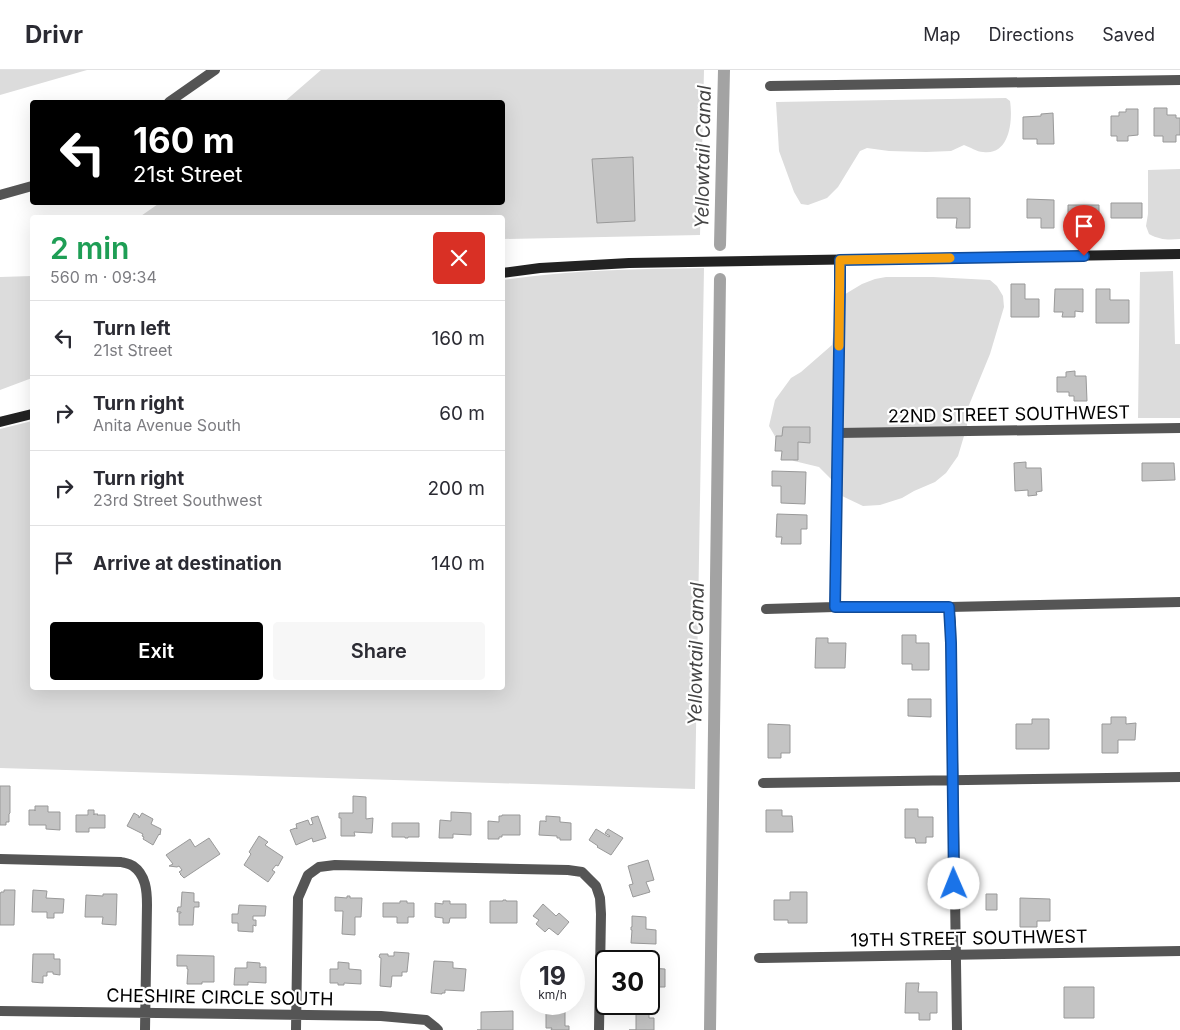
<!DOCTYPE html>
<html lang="en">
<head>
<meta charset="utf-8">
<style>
	:root { --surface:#fff; --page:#f7f7f7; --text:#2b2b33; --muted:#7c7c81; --line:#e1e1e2; --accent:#000 }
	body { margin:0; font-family:Inter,sans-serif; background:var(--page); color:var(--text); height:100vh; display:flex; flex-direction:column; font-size:19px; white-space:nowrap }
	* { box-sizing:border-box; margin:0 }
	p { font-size:16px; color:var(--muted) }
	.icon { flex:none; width:28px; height:28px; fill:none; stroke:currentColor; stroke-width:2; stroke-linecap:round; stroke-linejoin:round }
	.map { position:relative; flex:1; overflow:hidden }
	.panel { position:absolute; left:30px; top:145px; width:475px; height:475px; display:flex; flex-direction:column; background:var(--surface); border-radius:5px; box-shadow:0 5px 20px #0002 }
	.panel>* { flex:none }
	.hud { position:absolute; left:30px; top:30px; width:475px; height:105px; border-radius:5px; box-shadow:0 5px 20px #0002; background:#000; color:#fff; overflow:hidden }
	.speed { position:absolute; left:520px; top:880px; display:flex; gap:10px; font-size:25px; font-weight:700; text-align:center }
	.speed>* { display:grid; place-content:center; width:65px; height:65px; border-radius:50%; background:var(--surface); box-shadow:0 5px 20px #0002; line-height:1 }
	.speed small { font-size:12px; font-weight:400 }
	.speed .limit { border:2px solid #111; border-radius:8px; background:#fff; color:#111 }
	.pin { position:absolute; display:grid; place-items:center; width:42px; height:42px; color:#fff; margin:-51px -21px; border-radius:50% 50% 50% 0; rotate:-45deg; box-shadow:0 0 5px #0007 }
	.pin .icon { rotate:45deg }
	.me { position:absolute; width:55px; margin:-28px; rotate:359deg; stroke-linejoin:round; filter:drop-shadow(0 0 4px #0008) }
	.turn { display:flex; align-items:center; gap:18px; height:105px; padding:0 20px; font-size:22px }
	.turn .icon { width:65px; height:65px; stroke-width:2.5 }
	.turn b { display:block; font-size:35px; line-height:42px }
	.round { display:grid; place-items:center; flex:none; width:52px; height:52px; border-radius:5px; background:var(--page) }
	.headline { display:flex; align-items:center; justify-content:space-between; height:85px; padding:0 20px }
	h1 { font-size:30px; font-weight:600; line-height:38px; color:#1e9e55 }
	.button { display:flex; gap:10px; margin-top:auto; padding:10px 20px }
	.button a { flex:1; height:58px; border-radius:5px; background:var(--accent); color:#fff; font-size:20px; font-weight:600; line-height:58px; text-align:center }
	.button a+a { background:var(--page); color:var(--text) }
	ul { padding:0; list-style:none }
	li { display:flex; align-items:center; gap:15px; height:75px; padding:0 20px; border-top:1px solid var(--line) }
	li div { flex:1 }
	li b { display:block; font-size:19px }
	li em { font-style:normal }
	header { display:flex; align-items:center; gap:30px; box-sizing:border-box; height:70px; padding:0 25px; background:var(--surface); border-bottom:1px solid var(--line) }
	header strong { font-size:24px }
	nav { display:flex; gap:28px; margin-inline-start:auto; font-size:18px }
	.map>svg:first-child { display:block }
	.green { fill:#dcdcdc }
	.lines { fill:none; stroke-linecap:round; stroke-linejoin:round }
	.canal { stroke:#a3a3a3; stroke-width:12 }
	.building { fill:#c4c4c4; stroke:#999 }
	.street { stroke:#555; stroke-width:10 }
	.secondary { stroke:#222; stroke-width:10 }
	.route-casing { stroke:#114b97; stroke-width:12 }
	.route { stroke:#1a73e8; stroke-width:9 }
	.slow { stroke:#f59e0b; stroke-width:9 }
	.labels { text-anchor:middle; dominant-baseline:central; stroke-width:4.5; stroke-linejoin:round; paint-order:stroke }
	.street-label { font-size:18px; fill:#000; stroke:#fff }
	.water-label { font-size:19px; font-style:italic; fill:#444; stroke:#fff }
</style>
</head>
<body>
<header>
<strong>Drivr</strong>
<nav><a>Map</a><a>Directions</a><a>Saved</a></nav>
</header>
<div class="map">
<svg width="1180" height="960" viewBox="0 0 1180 960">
	<rect width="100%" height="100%" fill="#fff"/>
	<path class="green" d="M0,0H87L0,25Z
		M321,0H704L700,165L503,169L502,148H138L161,132H502V32H284Z
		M1006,28L1010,31C1013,50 1010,86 983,82C977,82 970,77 964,75L951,81L926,82L889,81L867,78L860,81L838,117L827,128L808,135L801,134L794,122L779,81L776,32Z
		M1180,99V169C1168,170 1160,170 1149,164L1146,156L1148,144V100Z
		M704,198L695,719L0,698V359L32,351V618H502L503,210C569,200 637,199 704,198Z
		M1173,201L1175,274H1180V348H1138L1140,202Z
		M32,206V308L0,320V207Z
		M886,207H933L990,210L997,216L1003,226L1004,237L990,284L967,340V356L958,386L946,403L935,412L914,421L902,428L880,435L863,436L842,426L833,411L819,397L794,391L787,387L769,356L775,330L791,308L801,302L832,275L836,243L842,226L862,214L875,209Z"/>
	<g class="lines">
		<path class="canal" d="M720,175L724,0
			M710,960L720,209"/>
	</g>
	<path class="building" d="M1154,38H1167V45H1176V48H1180V65H1176V72H1163V66H1154Z
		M1126,39H1138V65L1128,66V71H1117V66H1111V46H1119V42H1126Z
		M1053,43L1054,74H1037V69H1023V47L1041,46V44Z
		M633,87L635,151L597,153L592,89Z
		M937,128H970V158H956L957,148H937Z
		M1027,129L1054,130V158H1041V148H1027Z
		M1111,133H1142V148H1111Z
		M1068,135H1099V151H1068Z
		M1011,214H1025V229H1039V247H1011Z
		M1055,219H1083V242L1075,241V247H1062L1063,242H1054Z
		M1096,219H1110V230H1129V253H1096Z
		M1075,301V306H1086L1087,331H1074V326H1069V322H1057V307H1066V302Z
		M783,357H810V373L798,372V390H781L782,381H775L776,366H782Z
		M1026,392V398H1041L1042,421L1036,422L1037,425L1028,426V420L1015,421L1014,393Z
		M1142,393H1174L1175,410L1142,411Z
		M772,401L806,402L805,434L781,433V416H772Z
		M777,444L807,445V459H801V474H781L782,467H776Z
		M902,565H916V573H929V600H912V594H902Z
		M816,568H828V573H846L845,598H815Z
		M908,629H931V647L908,646Z
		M1111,647H1126V654L1136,653L1135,670H1118V683H1102V654H1111Z
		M1032,649H1049V679H1016V654H1032Z
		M768,654L790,655V683H781V688H768Z
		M0,716H10V743L9,744V752H6V755H0Z
		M353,726L366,727V749L373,748L372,763L354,762L355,766H341V748H339V743H353Z
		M35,736H48V742H60V760L46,759V755H29V740H35V741Z
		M905,739H918V747H933V767H926V773H916L915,768H905Z
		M88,740H94V745V744H98L97,745H105V758H89V762H76V745H88Z
		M766,740H782V746H792L793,762H766Z
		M451,742L471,743V765L453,764V768H439L440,750L451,751Z
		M134,743L139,746V748L142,743L153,749L151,754L161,759L160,765L159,764L153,775L143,769L144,767L142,766L143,764L127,756Z
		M502,745H520V765H502V767H499V769H488V751L499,752V746H502Z
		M318,746L326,768L313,772L312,768L296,775L290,760L296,758L297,759L296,754L308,750L310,755L313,754L311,748Z
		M546,746L560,747V752L571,753V770H560V768H557V766L539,765L540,751H545L546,752Z
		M392,753H419V767H408V768H405V767H392Z
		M596,759L609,767L610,766L605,763L608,759L623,768L611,785L597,777L598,776L589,770Z
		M259,766L268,772L265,775L283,787L278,796L276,795L272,800L275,802L268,812L244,795L251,784L249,782Z
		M209,768L220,784L184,808L180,804H181L179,802L182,800L179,796L177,797L169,796L173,794L166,785L190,769L195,777Z
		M648,790L654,810L646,812L650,822L633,827L629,815L633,814L628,796Z
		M4,820H15L14,855H0V824L1,822H4Z
		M33,820L47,821L46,828L64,829L63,843H54V848H47V842H32Z
		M182,822L194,823V832H199V837H194L193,855H179V843H181V842H177L178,837H181Z
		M790,822H807V853H788V850H774V830H790Z
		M103,824H117L116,855L102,854L103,847H85L86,825L103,826Z
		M986,824H997V840H986Z
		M347,826H350V828H362L361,847H355V865L342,864L343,841H335V827L347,828Z
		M1020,828L1050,829V851H1037V857H1020Z
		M503,830H506V831H517V853H490V831H503Z
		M400,831H407V833H414V847H408V853H397V847H383V833H400Z
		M443,831H450V834H466V848H450L449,853H443V848L435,847V833L443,834Z
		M543,834L556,846L559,843L569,852L558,865L549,858L545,862L536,854L539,850L533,846Z
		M239,835L266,836L265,846H253V850H256V856L253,855V862L238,861V853H232V844H238Z
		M632,846L646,847V859L656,860V874L631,873L632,860H631V857H632Z
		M394,882L409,883L407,902H402V906H392L391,917L380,916L381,888L379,887L380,884H388V886H394Z
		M33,884H54V889H60V905L53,904V902H47V906H43V913L32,912Z
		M177,885L214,886V912H202V914H187L188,899H187V896H177Z
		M552,886H570V891H552Z
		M434,891L453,892V898L466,899L464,921L445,920V923H442V924L431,923Z
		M632,891H649V898L665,899V917H649V891Z
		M247,892L260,893V898L261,897H266V913L248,912V915H234L235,898H247Z
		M338,892L349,893V899L361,900V914L344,913V915H338V913H330V899H338Z
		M906,913H919L918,922H937V943H930V950H919V943H905Z
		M1064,917H1094V948H1064Z
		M551,937L565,938V956H569V960H551L552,958H546V944H552L551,943Z
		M513,941V960H477H481V942Z
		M636,941H649V948H654V960H629H636Z"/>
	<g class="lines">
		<path class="street" d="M770,16L1180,10
			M169,32L215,0
			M0,125L32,116
			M838,363L1180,358
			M835,537L840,217V190
			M949,537L951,553L957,960
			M766,539L835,537H949L1180,532
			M763,713L1180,707
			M0,789L121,792C125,793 130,794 133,796C146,805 147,821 147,835L145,960
			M759,888L1180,881
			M0,941L381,946L426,950L436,958L438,960
			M296,960L298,828L308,805L319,797L335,795L568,800L582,802L596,816L600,828L601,844L599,960"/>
		<path class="secondary" d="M502,203L540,198L629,193L1180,184
			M0,352L32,344"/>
	</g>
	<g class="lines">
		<defs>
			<path id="route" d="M954,814L951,573L949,537H835L840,217V190L1084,186"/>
		</defs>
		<use href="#route" class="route-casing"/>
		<use href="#route" class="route"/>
		<path class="slow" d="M839,276L840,190L950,188"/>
	</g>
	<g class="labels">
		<g class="street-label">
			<text transform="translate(1009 344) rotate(-1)">22ND STREET SOUTHWEST</text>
			<text transform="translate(969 868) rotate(-1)">19TH STREET SOUTHWEST</text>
			<text transform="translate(220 927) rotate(1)">CHESHIRE CIRCLE SOUTH</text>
		</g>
		<g class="water-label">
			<text transform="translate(703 87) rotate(-89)">Yellowtail Canal</text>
			<text transform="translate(696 584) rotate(-89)">Yellowtail Canal</text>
		</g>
	</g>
</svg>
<div class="speed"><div>19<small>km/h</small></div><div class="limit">30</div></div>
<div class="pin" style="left:1084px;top:186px;background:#d93025"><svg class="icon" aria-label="arrive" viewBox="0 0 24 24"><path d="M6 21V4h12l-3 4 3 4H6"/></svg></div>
<svg class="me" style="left:954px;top:814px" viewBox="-20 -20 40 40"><circle r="19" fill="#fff"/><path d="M0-13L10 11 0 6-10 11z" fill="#1a73e8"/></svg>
<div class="hud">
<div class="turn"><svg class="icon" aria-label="left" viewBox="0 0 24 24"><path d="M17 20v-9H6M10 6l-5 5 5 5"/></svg><div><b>160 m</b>21st Street</div></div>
</div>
<section class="panel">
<div class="headline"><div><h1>2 min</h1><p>560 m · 09:34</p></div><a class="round" style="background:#d93025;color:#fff"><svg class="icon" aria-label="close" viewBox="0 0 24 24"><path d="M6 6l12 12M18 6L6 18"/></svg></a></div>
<ul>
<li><svg class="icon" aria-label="left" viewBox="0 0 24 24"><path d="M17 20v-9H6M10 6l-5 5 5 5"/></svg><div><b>Turn left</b><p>21st Street</p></div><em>160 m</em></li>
<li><svg class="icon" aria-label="right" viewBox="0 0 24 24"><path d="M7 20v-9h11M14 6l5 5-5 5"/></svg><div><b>Turn right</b><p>Anita Avenue South</p></div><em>60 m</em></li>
<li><svg class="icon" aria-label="right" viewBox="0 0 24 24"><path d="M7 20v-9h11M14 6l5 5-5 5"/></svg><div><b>Turn right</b><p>23rd Street Southwest</p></div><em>200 m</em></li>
<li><svg class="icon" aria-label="arrive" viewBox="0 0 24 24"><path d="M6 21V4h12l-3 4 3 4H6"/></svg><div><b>Arrive at destination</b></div><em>140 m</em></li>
</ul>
<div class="button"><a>Exit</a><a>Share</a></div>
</section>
</div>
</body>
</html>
